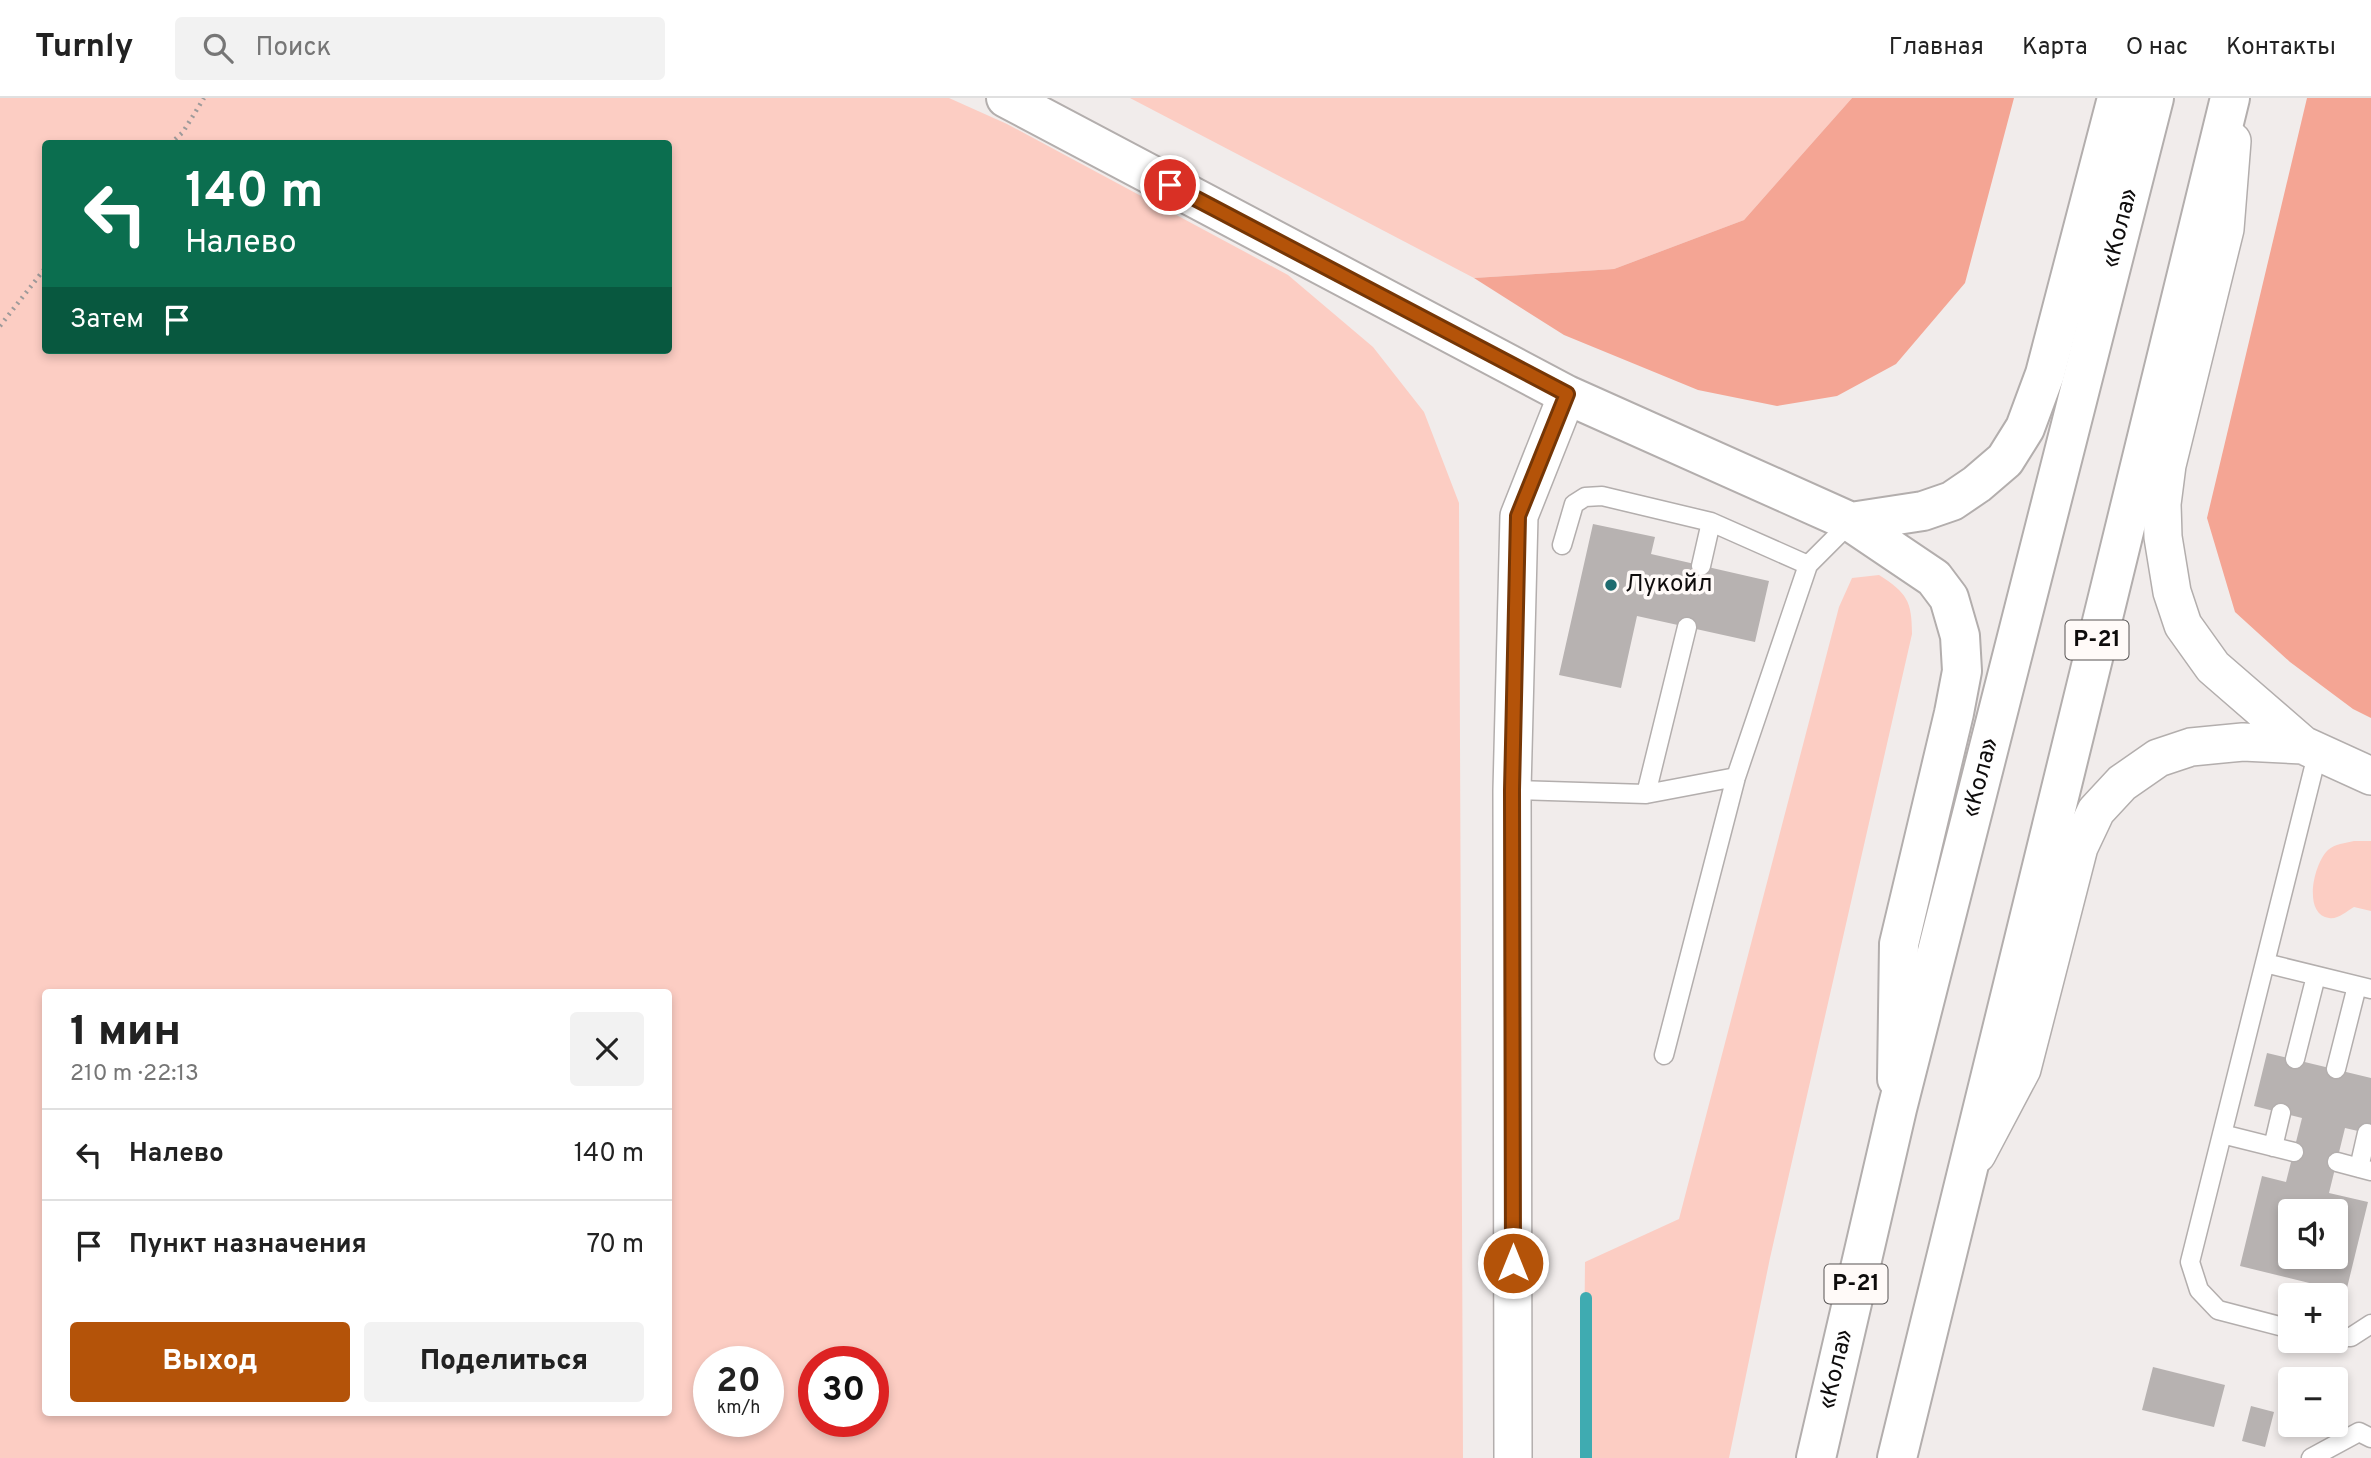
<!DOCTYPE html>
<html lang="ru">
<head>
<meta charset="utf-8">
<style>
	:root { --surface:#fff; --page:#f2f2f2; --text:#222; --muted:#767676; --line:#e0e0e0; --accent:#b45309 }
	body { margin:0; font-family:Overpass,sans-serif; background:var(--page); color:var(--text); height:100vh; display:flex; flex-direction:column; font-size:26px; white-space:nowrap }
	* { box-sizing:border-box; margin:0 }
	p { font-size:23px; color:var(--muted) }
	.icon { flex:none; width:38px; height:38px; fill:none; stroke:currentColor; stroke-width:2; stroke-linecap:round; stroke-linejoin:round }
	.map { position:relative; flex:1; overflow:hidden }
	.details { position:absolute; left:42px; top:891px; width:630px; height:427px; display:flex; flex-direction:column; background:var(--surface); border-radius:7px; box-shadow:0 4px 10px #0003 }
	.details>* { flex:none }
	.hud { position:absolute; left:42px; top:42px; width:630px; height:214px; border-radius:7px; box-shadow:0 4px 10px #0003; background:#0b6e4f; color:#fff; overflow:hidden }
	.fabs { position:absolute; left:2278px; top:1101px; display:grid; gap:14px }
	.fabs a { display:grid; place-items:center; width:70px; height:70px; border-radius:7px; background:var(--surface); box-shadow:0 4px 10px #0003; font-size:35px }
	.speed { position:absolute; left:693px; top:1248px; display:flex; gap:14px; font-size:35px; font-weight:700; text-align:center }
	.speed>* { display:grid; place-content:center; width:91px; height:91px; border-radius:50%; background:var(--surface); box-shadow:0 4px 10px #0003; line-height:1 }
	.speed small { font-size:18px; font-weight:400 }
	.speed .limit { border:10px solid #d22; background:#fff; color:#111 }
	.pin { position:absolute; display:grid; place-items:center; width:60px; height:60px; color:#fff; margin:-30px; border:4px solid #fff; border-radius:50%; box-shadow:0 2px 7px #0007 }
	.me { position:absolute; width:77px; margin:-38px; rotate:0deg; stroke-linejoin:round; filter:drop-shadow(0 0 5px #0008) }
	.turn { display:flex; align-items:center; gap:24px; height:147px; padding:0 28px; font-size:32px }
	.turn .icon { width:91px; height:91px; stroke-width:2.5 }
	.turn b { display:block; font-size:49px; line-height:60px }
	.then { display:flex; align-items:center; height:66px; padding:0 28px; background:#0003; gap:14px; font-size:26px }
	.round { display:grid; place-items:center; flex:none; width:74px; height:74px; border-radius:7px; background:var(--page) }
	.head { display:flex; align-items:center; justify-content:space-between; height:119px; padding:0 28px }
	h1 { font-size:42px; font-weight:800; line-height:52px }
	.button { display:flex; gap:14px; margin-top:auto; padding:14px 28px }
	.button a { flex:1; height:80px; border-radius:7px; background:var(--accent); color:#fff; font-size:28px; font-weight:800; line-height:80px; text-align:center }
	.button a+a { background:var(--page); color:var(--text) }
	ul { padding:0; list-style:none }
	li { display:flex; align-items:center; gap:21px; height:91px; padding:0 28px; border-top:2px solid var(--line) }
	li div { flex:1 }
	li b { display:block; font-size:26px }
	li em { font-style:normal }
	header { display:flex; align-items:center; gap:42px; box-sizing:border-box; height:98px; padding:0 35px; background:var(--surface); border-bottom:2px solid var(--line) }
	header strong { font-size:33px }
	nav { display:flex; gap:38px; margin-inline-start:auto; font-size:24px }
	.search { width:490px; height:63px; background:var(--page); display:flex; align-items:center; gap:18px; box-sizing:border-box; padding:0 24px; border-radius:7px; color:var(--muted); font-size:26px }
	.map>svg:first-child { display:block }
	.green { fill:#fccdc3; fill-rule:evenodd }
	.forest { fill:#f4a594 }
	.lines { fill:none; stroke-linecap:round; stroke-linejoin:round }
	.stream { stroke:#3fabb1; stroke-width:12 }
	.building { fill:#b7b2b1; fill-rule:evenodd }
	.service-casing { stroke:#b3aead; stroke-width:21 }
	.minor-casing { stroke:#b3aead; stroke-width:40 }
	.tertiary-casing { stroke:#b3aead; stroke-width:42 }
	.trunk-casing { stroke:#b3aead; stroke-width:42 }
	.path { stroke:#9e9a9a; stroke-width:4.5; stroke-dasharray:2 5; stroke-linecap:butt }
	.service { stroke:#fff; stroke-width:18 }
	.minor { stroke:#fff; stroke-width:37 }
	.tertiary { stroke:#fff; stroke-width:38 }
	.trunk { stroke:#fff; stroke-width:38 }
	.route-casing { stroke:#753606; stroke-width:18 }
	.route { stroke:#b45309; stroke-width:12 }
	.poi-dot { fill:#1e6b6f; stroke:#fffaf8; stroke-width:2.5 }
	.labels { text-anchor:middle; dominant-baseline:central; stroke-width:7; stroke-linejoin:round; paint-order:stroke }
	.shield { fill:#fffaf8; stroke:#565353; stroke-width:2 }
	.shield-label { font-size:23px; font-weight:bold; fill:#0e0c0c }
	.street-label { font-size:24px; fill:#0e0c0c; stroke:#fffaf8 }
	.poi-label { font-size:24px; fill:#0e0c0c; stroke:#fffaf8; text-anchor:start }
</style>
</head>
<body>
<header>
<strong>Turnly</strong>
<div class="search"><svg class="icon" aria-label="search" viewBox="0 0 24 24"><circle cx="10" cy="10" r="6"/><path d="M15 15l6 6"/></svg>Поиск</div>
<nav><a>Главная</a><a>Карта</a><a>О нас</a><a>Контакты</a></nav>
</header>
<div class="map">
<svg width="2371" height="1360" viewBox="0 0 2371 1360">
	<rect width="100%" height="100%" fill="#f1eceb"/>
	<path class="green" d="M0,0H949L1007,26L1288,177L1373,249L1424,314L1459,405L1463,1360H0ZM46,46H668V252H46ZM668,894V1314H46V894ZM709,1264H768V1323H709ZM814,1264H873V1323H814Z
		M1130,0H1852L1744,122L1614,171L1474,180Z
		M1879,477C1907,495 1912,503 1912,536L1770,1160L1729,1360H1583L1585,1164L1679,1121L1839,509L1852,480Z
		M2354,743H2371V813L2354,809C2347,813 2337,822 2329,820C2302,816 2314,765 2328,752C2335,746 2345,745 2354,743Z"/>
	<path class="forest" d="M1852,0H2014L1965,185L1896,266L1837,298L1777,308L1698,292L1564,237L1474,180L1614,171L1744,122Z
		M2307,0H2371V620L2353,611L2290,564L2235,514L2207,420Z"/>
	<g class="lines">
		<path class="stream" d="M1586,1360V1200"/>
	</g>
	<path class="building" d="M1593,426L1655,439L1651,456L1769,483L1755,544L1637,518L1621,590L1559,577Z
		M2267,955L2371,980V1036L2345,1030L2329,1095L2368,1104L2346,1194L2240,1168L2262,1078L2286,1084L2302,1020L2254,1008ZM2291,1113H2336V1158H2291Z
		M2153,1269L2225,1287L2214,1329L2142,1312Z
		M2251,1308L2274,1314L2265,1349L2242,1343Z"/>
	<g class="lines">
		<defs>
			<path id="service" d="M1562,447L1574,406L1585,399L1602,398L1711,424L1808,467
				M1701,468L1711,424
				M1512,692L1646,696L1736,679
				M1646,696L1687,529
				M2265,865L2371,891
				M1664,957L1736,679L1808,467L1851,424
				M2295,961L2316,878
				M2336,971L2357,888
				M2222,1036L2294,1054
				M2273,1049L2281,1015
				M2337,1064L2371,1073
				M2359,1070L2367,1035
				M2291,1231L2218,1212L2199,1192L2190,1164L2318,653
				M2336,1239H2351L2371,1226
				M2311,1360L2359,1334L2371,1340"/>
			<path id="minor" d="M2232,43L2225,131L2167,367L2162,406L2163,439L2172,494L2183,527L2213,569L2303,647L2371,678
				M1977,1056L2022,971L2079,749L2096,713L2122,685L2158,660L2191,649L2243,644L2303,647
				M1513,1360L1512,692L1519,418L1567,297"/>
			<path id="tertiary" d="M1006,0L1567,297L1851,424L1934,480L1949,500L1960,538L1962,573L1954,615L1899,846L1897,981
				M1851,424L1923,413L1952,403L1977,386L2005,362L2025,330L2045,276L2117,0"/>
			<g id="trunk">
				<path id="s1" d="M1816,1360L1897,1011L2154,0"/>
				<path d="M1897,1360C2004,906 2122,454 2230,0"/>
			</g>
		</defs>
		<use href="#service" class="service-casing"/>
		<use href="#minor" class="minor-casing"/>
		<use href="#tertiary" class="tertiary-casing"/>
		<use href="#trunk" class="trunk-casing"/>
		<path class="path" d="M170,46L183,34L204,0
			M0,228L46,169"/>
		<use href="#service" class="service"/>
		<use href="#minor" class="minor"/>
		<use href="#tertiary" class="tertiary"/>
		<use href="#trunk" class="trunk"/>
	</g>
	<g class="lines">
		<defs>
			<path id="route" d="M1170,87L1567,296L1518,418L1512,692L1513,1165"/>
		</defs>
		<use href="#route" class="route-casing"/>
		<use href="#route" class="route"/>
	</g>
	<circle class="poi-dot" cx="1611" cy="487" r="7"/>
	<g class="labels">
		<g class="shield">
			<rect x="2065.5" y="522.5" width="63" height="39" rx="5"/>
			<rect x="1824.5" y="1166.5" width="63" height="39" rx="5"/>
		</g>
		<g class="shield-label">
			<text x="2097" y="542">Р-21</text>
			<text x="1856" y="1186">Р-21</text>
		</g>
		<g class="street-label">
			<text stroke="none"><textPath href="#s1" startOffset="1267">«Кола»</textPath></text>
			<text stroke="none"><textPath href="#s1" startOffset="700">«Кола»</textPath></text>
			<text stroke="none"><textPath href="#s1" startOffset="91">«Кола»</textPath></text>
		</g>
		<g class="poi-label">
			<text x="1625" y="487">Лукойл</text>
		</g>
	</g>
</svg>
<div class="fabs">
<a><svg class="icon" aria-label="sound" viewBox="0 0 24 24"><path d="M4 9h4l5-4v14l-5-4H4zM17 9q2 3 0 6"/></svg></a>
<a>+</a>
<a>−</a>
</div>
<div class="speed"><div>20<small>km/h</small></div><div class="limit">30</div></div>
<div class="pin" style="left:1170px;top:87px;background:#d93025"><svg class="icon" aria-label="arrive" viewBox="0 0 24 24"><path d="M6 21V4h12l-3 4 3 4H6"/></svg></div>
<svg class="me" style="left:1513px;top:1165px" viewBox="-20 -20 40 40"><circle r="17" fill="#b45309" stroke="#fff" stroke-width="3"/><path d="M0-11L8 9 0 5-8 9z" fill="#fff"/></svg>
<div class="hud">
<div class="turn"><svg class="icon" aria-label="left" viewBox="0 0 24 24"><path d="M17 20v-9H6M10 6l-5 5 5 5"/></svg><div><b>140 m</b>Налево</div></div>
<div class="then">Затем<svg class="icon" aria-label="arrive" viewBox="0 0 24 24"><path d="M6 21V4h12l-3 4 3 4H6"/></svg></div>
</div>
<section class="details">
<div class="head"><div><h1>1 мин</h1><p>210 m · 22:13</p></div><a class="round"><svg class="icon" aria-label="close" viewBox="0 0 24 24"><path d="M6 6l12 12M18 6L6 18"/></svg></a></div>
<ul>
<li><svg class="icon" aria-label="left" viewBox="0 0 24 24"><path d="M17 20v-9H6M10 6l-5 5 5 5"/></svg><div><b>Налево</b></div><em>140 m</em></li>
<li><svg class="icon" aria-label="arrive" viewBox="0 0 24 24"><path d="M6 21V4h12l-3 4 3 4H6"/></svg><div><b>Пункт назначения</b></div><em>70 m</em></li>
</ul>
<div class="button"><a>Выход</a><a>Поделиться</a></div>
</section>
</div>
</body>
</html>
